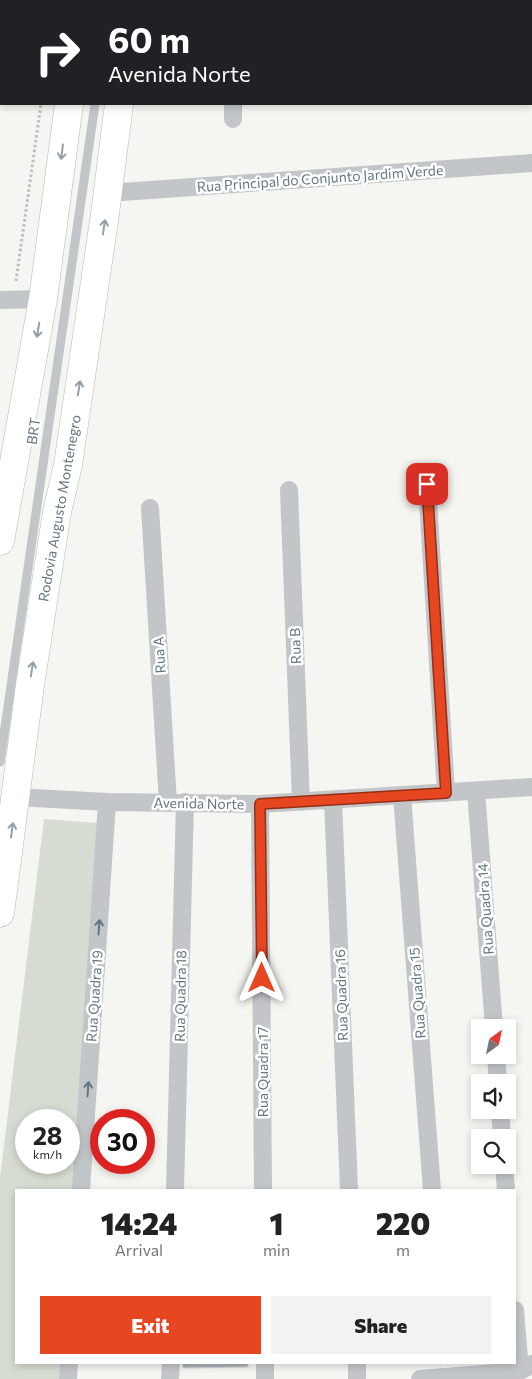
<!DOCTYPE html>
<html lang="en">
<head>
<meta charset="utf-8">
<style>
	:root { --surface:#fff; --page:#f2f2f2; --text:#222; --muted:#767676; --accent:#e64720 }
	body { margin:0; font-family:Commissioner,sans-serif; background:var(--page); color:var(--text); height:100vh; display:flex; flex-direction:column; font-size:19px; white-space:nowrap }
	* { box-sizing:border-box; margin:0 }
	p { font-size:16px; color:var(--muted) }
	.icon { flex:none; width:28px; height:28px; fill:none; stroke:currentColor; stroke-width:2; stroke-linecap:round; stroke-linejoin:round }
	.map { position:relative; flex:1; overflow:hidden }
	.details { position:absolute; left:15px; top:1189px; width:501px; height:175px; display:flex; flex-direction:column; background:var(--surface); border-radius:0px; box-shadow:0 2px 8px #0003 }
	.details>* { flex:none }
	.top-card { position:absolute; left:0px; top:0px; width:532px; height:105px; box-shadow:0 2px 8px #0003; background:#202124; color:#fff; overflow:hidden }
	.needle { width:32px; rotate:33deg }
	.buttons { position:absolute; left:471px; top:1019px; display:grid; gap:10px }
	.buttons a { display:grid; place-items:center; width:45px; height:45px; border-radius:0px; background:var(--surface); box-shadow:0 2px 8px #0003; font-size:25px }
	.speed { position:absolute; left:15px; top:1109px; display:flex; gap:10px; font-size:25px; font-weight:700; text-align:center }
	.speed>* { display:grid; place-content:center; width:65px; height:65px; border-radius:50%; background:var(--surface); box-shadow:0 2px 8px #0003; line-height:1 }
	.speed small { font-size:12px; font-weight:400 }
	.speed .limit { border:8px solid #d22; background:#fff; color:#111 }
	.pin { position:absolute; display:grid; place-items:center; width:42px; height:42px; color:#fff; margin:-21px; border-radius:10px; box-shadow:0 2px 8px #0006 }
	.me { position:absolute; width:55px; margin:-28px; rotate:0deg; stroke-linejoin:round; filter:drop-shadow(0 0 4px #0008) }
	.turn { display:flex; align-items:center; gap:18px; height:105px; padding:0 25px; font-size:22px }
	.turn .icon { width:65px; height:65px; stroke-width:2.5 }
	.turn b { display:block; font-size:35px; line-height:42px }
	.eta { display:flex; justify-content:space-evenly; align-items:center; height:85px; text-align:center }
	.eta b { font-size:30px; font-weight:800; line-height:35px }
	.action { display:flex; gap:10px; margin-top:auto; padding:10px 25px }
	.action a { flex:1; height:58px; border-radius:0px; background:var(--accent); color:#fff; font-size:20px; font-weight:800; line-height:58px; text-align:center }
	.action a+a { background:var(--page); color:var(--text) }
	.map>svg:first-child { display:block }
	.green { fill:#d6dcd2; fill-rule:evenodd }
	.building { fill:#abb3b8; stroke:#d6d6d4 }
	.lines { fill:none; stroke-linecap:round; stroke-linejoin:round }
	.primary-casing { stroke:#b3b8bb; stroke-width:29 }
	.path { stroke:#bcbec0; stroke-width:3; stroke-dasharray:2.5 2.5; stroke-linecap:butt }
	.lane { stroke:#c2c6c9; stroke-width:9 }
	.street { stroke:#c2c6c9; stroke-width:18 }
	.primary { stroke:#fff; stroke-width:28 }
	.oneway { stroke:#929fa8 }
	.oneway2 { stroke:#637683 }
	.route-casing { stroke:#962e15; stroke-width:12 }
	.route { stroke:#e64720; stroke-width:9 }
	.labels { text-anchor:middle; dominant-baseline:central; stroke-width:5; stroke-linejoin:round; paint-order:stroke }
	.street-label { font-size:14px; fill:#637683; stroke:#fff }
</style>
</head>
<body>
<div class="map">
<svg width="532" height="1379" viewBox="0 0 532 1379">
	<rect width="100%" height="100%" fill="#f5f5f1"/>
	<path class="green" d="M44,819L98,823L75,1190H16V1362L64,1363L63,1379H0V1178ZM26,1120H69V1162H26Z"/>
	<path class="building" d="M182,1362H248V1367L183,1368Z"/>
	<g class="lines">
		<defs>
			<path id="primary" d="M86,1L87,0
				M135,1V0
				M0,541L43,299L69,104
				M0,913L30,685L57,512L68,465L105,214L119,104"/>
		</defs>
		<use href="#primary" class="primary-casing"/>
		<path class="path" d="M56,1V0
			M16,281L41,104"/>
		<path class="lane" d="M110,1L111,0
			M0,762L95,104"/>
		<path class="street" d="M235,1V0
			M531,71H532
			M233,104V119
			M108,193L532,163
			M0,300L43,299
			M427,484L446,793
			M289,490L301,802
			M150,508L168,803
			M476,791L494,1028
			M402,795L432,1190
			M16,797L107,802L260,804L532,787
			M333,800L349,1190
			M260,804L263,1190
			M496,1055L498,1082
			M500,1110L502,1138
			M504,1165L506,1190
			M81,1190L107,802
			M175,1190L185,802
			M515,1310L520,1371
			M265,1362V1379
			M357,1362V1379
			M68,1379L69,1362
			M170,1379L171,1362
			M420,1379L520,1371L532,1364"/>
		<use href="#primary" class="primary"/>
	</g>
	<defs><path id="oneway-shaft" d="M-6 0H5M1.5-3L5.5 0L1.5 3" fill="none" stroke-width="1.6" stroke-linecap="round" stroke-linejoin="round" transform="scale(1.25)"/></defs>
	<g class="oneway">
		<use href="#oneway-shaft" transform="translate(62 152) rotate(97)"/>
		<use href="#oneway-shaft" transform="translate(104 227) rotate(-82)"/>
		<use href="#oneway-shaft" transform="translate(38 330) rotate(100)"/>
		<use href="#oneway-shaft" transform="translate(79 388) rotate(-81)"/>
		<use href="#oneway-shaft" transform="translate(32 669) rotate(-81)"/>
		<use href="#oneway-shaft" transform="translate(12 830) rotate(-82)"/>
	</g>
	<g class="oneway2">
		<use href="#oneway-shaft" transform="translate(99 927) rotate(-86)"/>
		<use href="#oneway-shaft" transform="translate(88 1089) rotate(-86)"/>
	</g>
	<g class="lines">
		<defs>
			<path id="route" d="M262,978L260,804L446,793L427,484"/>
		</defs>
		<use href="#route" class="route-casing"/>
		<use href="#route" class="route"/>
	</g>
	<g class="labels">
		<g class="street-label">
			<text transform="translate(320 178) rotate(-4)">Rua Principal do Conjunto Jardim Verde</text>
			<text transform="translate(33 431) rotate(-82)">BRT</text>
			<text transform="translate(59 508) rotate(-80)">Rodovia Augusto Montenegro</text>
			<text transform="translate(295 646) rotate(-92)">Rua B</text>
			<text transform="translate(159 655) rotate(-94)">Rua A</text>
			<text transform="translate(199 803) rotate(1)">Avenida Norte</text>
			<text transform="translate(485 909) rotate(-94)">Rua Quadra 14</text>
			<text transform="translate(417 993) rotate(-94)">Rua Quadra 15</text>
			<text transform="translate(341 995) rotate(-92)">Rua Quadra 16</text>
			<text transform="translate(94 996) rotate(-86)">Rua Quadra 19</text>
			<text transform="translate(180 996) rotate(-89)">Rua Quadra 18</text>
			<text transform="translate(262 1072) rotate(-90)">Rua Quadra 17</text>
		</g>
	</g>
</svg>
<div class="buttons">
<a><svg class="needle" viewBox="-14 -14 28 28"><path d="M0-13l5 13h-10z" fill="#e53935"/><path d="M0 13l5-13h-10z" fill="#767676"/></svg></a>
<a><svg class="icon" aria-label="sound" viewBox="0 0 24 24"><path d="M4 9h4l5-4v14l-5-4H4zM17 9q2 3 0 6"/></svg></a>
<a><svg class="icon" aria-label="search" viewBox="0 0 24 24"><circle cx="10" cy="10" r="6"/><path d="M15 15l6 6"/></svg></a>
</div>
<div class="speed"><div>28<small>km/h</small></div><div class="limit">30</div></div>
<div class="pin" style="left:427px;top:484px;background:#d93025"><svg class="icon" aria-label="arrive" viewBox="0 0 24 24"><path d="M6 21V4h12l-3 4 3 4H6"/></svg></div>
<svg class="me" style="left:262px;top:978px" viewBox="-20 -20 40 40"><path d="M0-17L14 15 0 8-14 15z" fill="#e64720" stroke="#fff" stroke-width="4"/></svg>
<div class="top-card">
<div class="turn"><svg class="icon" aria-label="right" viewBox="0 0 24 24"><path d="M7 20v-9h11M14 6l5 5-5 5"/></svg><div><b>60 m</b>Avenida Norte</div></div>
</div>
<section class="details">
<div class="eta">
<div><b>14:24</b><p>Arrival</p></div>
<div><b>1</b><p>min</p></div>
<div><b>220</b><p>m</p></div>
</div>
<div class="action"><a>Exit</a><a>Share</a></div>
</section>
</div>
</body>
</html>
